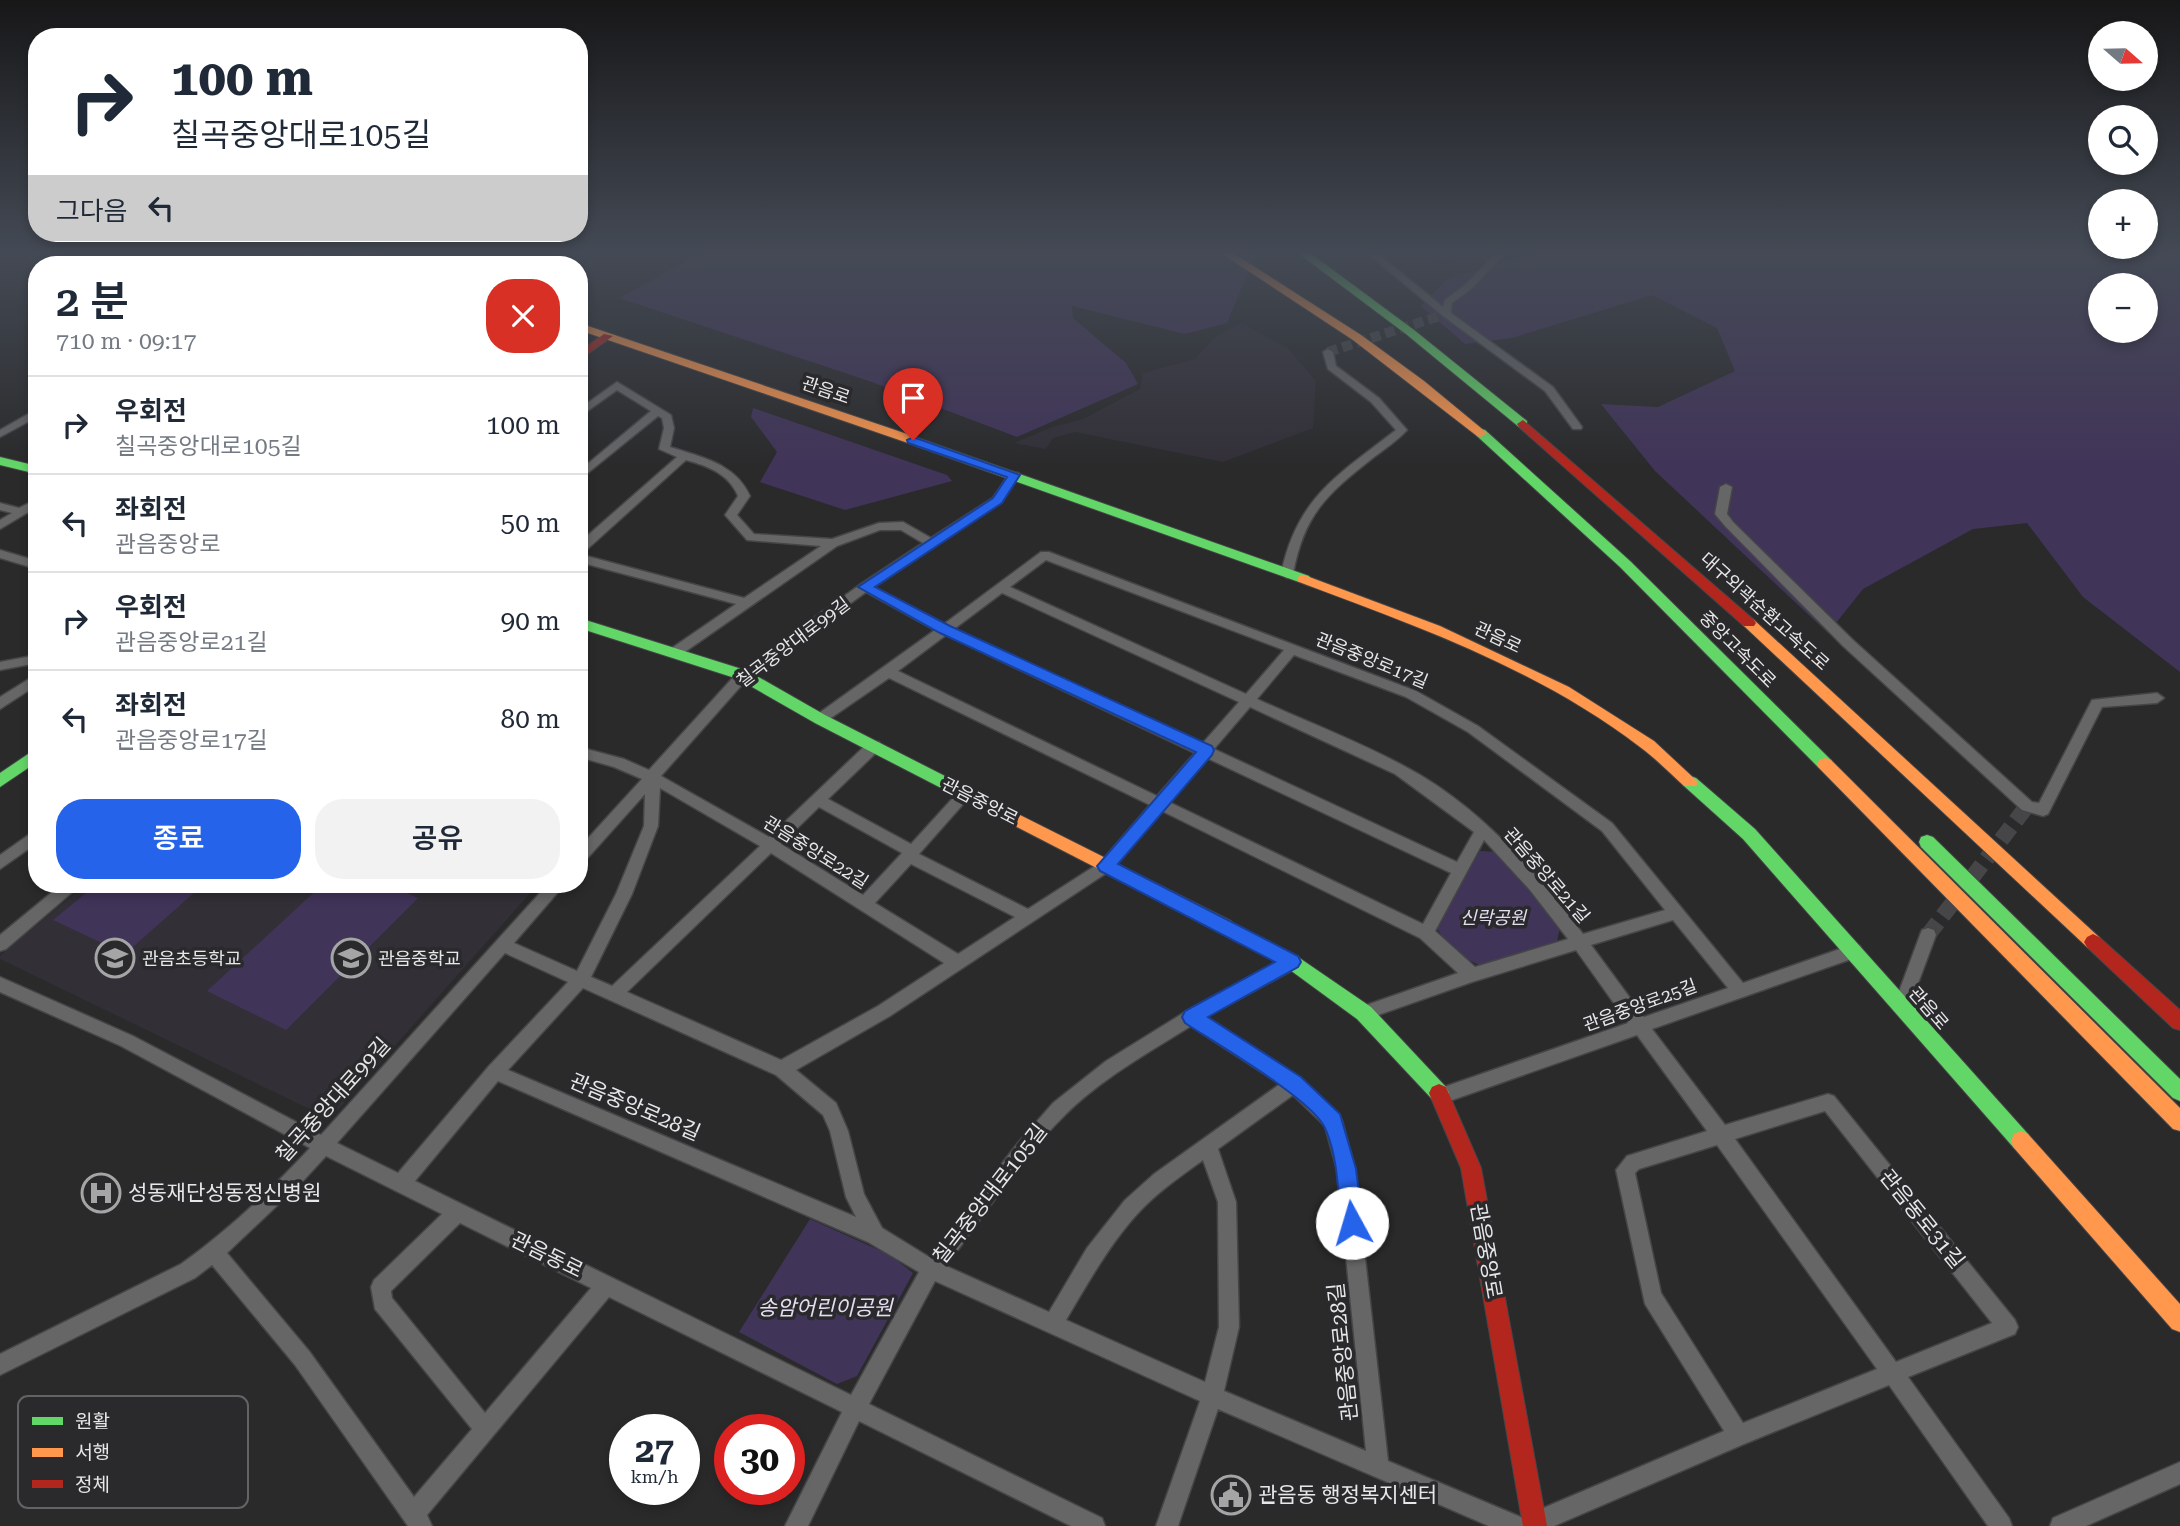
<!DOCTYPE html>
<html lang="ko">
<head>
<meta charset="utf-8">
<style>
	:root { --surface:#fff; --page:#f2f2f3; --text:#1f2937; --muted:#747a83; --line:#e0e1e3; --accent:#2563eb }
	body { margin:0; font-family:"Roboto Serif","Noto Sans KR",serif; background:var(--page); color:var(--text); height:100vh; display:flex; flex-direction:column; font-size:26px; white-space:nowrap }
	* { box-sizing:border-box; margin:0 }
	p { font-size:23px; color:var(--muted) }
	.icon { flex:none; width:38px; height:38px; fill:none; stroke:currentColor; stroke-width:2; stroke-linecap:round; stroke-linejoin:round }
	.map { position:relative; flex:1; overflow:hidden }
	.details { position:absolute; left:28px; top:256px; width:560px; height:637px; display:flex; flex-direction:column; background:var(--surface); border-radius:28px; box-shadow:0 4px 10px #0003 }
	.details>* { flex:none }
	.hud { position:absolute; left:28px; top:28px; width:560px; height:214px; border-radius:28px; box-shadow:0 4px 10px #0003; background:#fff; color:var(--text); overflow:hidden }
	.needle { width:46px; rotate:110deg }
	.controls { position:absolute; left:2088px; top:21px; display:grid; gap:14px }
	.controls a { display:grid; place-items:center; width:70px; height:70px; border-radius:50%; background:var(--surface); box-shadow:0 4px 10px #0003; font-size:35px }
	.speed { position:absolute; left:609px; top:1414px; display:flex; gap:14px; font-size:35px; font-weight:700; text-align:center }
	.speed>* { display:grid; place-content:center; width:91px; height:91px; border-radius:50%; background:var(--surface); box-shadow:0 4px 10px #0003; line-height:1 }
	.speed small { font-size:18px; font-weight:400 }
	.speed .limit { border:10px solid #d22; background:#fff; color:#111 }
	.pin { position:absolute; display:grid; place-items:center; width:60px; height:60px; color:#fff; margin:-72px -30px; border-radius:50% 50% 50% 0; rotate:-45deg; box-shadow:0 0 7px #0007 }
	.pin .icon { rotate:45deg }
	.me { position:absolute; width:77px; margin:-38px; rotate:354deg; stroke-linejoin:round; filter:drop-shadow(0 0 5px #0008) }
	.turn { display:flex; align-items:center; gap:24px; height:147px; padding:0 28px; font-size:32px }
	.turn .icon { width:91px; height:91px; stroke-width:2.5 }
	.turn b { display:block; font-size:49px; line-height:60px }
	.then { display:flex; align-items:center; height:66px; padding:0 28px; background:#0003; gap:14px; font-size:26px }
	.round { display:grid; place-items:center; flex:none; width:74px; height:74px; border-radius:28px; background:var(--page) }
	.summary { display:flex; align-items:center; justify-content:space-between; height:119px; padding:0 28px }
	h1 { font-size:42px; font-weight:600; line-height:52px }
	.action { display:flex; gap:14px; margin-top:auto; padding:14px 28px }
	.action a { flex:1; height:80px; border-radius:28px; background:var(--accent); color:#fff; font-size:28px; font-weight:600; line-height:80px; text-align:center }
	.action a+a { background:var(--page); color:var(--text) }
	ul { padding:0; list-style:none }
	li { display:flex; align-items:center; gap:21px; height:98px; padding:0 28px; border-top:2px solid var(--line) }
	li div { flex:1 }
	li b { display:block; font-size:26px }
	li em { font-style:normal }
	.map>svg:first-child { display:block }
	.built { fill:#322f37 }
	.green { fill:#413459; fill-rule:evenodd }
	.water { fill:#1d0736 }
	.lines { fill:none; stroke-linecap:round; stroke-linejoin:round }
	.street-tunnel-far1 { stroke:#464648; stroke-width:10; stroke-dasharray:10 5; stroke-linecap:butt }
	.street-tunnel { stroke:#464648; stroke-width:16; stroke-dasharray:16 8; stroke-linecap:butt }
	.street-casing { stroke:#454547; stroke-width:3 }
	.fast-casing { stroke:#454547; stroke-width:2 }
	.slow-casing { stroke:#454547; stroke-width:2 }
	.jam-casing { stroke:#454547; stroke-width:2 }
	.street { fill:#666667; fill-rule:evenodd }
	.fast { fill:#63d668; fill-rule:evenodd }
	.slow { fill:#ff974d; fill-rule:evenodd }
	.jam { fill:#b3261e; fill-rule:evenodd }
	.route { fill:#2563eb; stroke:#184099; stroke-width:2 }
	.labels { text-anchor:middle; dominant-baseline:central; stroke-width:7; stroke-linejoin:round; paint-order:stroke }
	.street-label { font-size:18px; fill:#e7e7e9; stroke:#2a292c }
	.park-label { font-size:18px; font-style:italic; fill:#e5def3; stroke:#2a292c }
	.poi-label { font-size:18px; fill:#e7e7e9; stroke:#2a292c; text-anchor:start }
	.near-street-label { font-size:21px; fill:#e7e7e9; stroke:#2a292c }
	.near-poi-label { font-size:21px; fill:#e7e7e9; stroke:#2a292c; text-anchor:start }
	.near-park-label { font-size:21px; font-style:italic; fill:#e5def3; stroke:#2a292c }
	.key { fill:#2a292c; stroke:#636265; stroke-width:2 }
	.key-label { font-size:19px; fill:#e7e7e9 }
</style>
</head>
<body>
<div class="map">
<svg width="2180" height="1526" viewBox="0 0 2180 1526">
	<rect width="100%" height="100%" fill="#2a2a2b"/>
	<path class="built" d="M1241,323L1288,348L1316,381L1313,428L1223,462L1075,432L1053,438L1046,449L1014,443L1052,427L1083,419L1140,389L1143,373L1195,359L1216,336Z
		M86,884H538L330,1119L0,959V956Z"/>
	<path class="green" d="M702,253H1256L1227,323L1185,334L1072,306L1073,318L1126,363L1138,384L1017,437L869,381L619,298Z
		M1534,253H2180V672L2083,597L2027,523L1973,529L1863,589L1828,633L1655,471L1601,404L1658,407L1735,371L1717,328L1652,295L1512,338L1465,344L1421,306L1447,279ZM2100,285H2146V331H2100Z
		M753,408L947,475L952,481L845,510L760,482L777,452L751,417Z
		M1480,851L1498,852L1560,928L1557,941C1535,949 1511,961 1488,965C1469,968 1444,941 1436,927Z
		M97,884H204L125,954L53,920Z
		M323,884H386L418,898L286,1030L207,991Z
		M810,1219L890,1255L913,1273L857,1376L837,1384L739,1332Z"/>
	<path class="water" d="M1419,253H1472C1452,269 1438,267 1419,253Z"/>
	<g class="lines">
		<path class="street-tunnel-far1" d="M1328,352L1446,314"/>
		<path class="street-tunnel" d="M1928,935L2027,806"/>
		<defs>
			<path id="street" d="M305,253H316L299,264H289Z
				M1367,253H1377L1443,307L1445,300L1465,285L1497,253H1506L1471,289L1452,303L1451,313L1553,387L1582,427L1581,429H1573L1545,391L1443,316Z
				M1328,349L1333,352L1336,366L1379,398L1407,430C1398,440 1385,449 1374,457C1327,494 1304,514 1293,574L1287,578L1281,574C1297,497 1338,475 1396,430L1371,402L1328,369L1323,352Z
				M617,382L671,415L674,428L670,447C701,457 735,463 750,496L737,515L754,534L832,539L879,523L903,522L931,538L993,498L1010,473H1018L1020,475L1001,502L874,587L944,624L1041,552H1049L1416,691L1478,726L1612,823L1743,983L1854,944L1860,946L1862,951L1860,956L1652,1029L1725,1125L1828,1094L1834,1096L2015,1320L2018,1327L2015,1334L1908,1377L2009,1518L2012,1526H1988L1889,1385L1744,1444L1554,1526H1489L1218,1409L1178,1526H1156L1200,1401L935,1281L869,1404L1102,1518L1105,1526H1071L859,1421L808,1526H785L842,1412L609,1297L427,1515L432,1526H408L295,1365L212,1265L195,1278L0,1375V1354L181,1264C227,1231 271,1190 310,1148L121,1046L0,992V977L133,1036L321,1135L548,884H565L514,943L577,971L616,894L644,826L645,794L584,862L579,864V848L642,779L614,767L579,757V747L624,759L649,770L738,672L861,584L923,543L901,530H880L837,546L679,656H669L668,653L669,650L736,604L579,562V554L744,598L821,546L747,540L725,515L738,496C729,474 708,466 686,460L583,553L579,554V543L677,457L659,449L664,428L662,418L658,416L579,480V471L651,411L617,390L579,417V409ZM1046,560L1284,650L1246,694L1010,587ZM866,592L935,630L815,716L813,719L815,722H825L889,678L1150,805L1101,862L1028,909L919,854L973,793L971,789H961L911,844L828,799L879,750L881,746L879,742H869L769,837L661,776L748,678ZM1002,593L1239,702L1202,744L954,629ZM946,635L1195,753L1157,796L898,671ZM1294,655L1406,697L1468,732L1602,831L1665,910L1583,934C1534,869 1477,804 1404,766C1357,741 1305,721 1257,699ZM1250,707L1395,774L1474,832L1457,862L1214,749ZM1207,758L1451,873L1423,924L1169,802ZM660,788L760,846L612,986L591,977L632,894L658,826ZM819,807L902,853L863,895L781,844ZM1162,811L1420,938L1458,973L1358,1008L1356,1013L1358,1018L1364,1020L1472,982L1576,950L1628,1023L1441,1088L1435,1090L1432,1096L1435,1102L1441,1104L1637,1035L1707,1131L1627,1156L1616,1170L1645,1304L1724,1431L1527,1515L1524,1522L1523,1518L1388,1461L1355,1169L1342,1121L1339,1115L1300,1078L1206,1017L1298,967L1300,962L1298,957L1292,955L1185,1012L1106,1061L1053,1103L1018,1143L929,1257L882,1228L864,1194L848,1131L836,1103L796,1070L890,1016L1111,870ZM1484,840L1530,890L1568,939L1475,967L1435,931ZM771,853L944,963L878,1006L781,1060L627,992ZM911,864L1015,917L958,954L875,903ZM1673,920L1728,988L1644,1017L1591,945ZM505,953L568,982L489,1066L398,1173L337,1143ZM583,988L776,1075L823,1115L830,1131L846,1197L856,1217L508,1070ZM1191,1026L1280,1084L1154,1174L1125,1200L1087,1248L1049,1312L946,1266C983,1217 1021,1158 1065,1115C1101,1079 1148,1053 1191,1026ZM498,1081L868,1242L919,1272L851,1395L415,1181ZM1293,1095L1325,1126L1337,1169L1366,1451L1224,1391L1239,1327L1236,1202L1218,1149ZM1825,1111L1992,1323L1896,1362L1735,1139ZM1717,1145L1877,1369L1743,1423L1661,1293L1635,1173L1639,1169ZM326,1156L442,1214L374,1280L371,1287L375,1309L472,1429L414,1497L309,1351L227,1253L303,1181ZM1203,1160L1218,1202L1219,1327L1205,1382L1066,1320C1088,1283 1110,1243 1140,1211C1159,1191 1181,1176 1203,1160ZM460,1223L591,1288L485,1413L392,1298L391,1291Z
				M37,409V417L0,437V430Z
				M1726,484L1732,487L1727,514L1733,522L1853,640L2032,802L2039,803L2092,700L2157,693L2164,698L2157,703L2102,707L2048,814L2043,816L2022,810L1843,646L1725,526L1715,514L1720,487Z
				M37,499V507L0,529V520L12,513L0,510V503L19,508Z
				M0,550L37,561V569L0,558Z
				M37,655V663L0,670V662Z
				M37,674V685L0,709V697Z
				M37,829V843L0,869V855Z
				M62,884H80L77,888L6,949L0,951V935Z
				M1928,928L1934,930L1936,935L1910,1005L1908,1010L1902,1012L1896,1010L1894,1005L1920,935L1922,930Z
				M2180,1462V1484L2086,1526H2050L2053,1518Z"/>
			<path id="fast" d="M1298,253H1310L1414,330L1527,421V427H1519L1406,334Z
				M1481,429L1485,430L1630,561L1831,760L1833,764L1831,768H1819L1620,567L1477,436L1475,433Z
				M912,436L1309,576L1311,579L1309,582H1299L908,443L906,440Z
				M0,457L37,466V474L0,465Z
				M579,618L748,671L825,715L992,800L994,804L992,808H980L815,723L738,679L579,628Z
				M37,748V762L0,787V773Z
				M1690,776L1696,778L1755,829L2028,1134L2031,1141L2028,1148L2021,1151L2014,1148L1743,839L1684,786L1682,782L1684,778Z
				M1927,835L1933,837L2180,1079V1101L2173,1098L1921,847L1919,842L1921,837Z
				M1225,919L1298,957L1371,1007L1446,1087L1449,1093L1446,1099L1439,1102L1432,1099L1357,1019L1286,967L1219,931L1216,926L1219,921Z"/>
			<path id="slow" d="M1221,253H1233L1361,335L1424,381L1487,433L1481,437L1477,436L1353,340Z
				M579,323L916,437L918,440L916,443H908L579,330Z
				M1304,575L1440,626L1569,687L1654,741L1698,782L1696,786H1684C1670,773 1656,759 1640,747C1540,670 1417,626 1299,582L1297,579L1299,576Z
				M1749,618L1754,620L2099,937L2102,942L2099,947L2093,950L2087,947L1744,626L1742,623Z
				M1825,758L1831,760L2180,1108V1131L2173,1129L1819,768L1817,764L1819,760Z
				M986,798L1231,921L1234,926L1231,931L1225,933L1219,931L980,808L978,804L980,800Z
				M2021,1131L2028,1134L2180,1304V1332L2172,1329L2014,1148L2011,1141L2014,1134Z"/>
			<path id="jam" d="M353,253H369L399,264H384Z
				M604,334L613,336L579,360V352Z
				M1523,420L1754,620L1756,623L1754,626H1744L1519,427L1517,424Z
				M2093,934L2099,937L2180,1010V1030L2173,1028L2087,947L2084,942L2087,937Z
				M1439,1084L1446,1087L1481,1168L1547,1526H1523L1461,1168L1429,1093L1432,1087Z"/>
		</defs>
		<use href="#street" class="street-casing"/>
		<use href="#fast" class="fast-casing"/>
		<use href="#slow" class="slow-casing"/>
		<use href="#jam" class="jam-casing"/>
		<use href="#street" class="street"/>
		<use href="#fast" class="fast"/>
		<use href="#slow" class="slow"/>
		<use href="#jam" class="jam"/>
	</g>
	<linearGradient id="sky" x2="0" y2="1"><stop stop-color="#171718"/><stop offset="0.54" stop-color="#444a55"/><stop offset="1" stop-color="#444a55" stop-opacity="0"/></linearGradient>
	<rect width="2180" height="467" fill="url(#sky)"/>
	<path class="route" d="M913,437L1020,475L1002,503L875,587L950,626L1212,746L1214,750L1212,755L1118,864L1298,956L1301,962L1298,967L1208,1017L1301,1077L1340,1114L1356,1169L1363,1223L1359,1230L1352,1234L1344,1230L1341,1223C1338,1192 1338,1157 1325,1128C1312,1099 1215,1043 1185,1023L1182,1017L1185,1011L1275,962L1100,871L1097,866L1196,752L940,633L858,587L993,498L1007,477L908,443L907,440Z"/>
	<defs>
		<symbol id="school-ring" viewBox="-11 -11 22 22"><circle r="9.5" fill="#2a292c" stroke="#a5a5a6" stroke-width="1.5"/><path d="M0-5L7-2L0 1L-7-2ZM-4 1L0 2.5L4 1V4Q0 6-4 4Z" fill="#a5a5a6"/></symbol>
		<symbol id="hospital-ring" viewBox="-11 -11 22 22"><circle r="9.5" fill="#2a292c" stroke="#a5a5a6" stroke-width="1.5"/><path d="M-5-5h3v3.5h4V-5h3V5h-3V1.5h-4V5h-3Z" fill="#a5a5a6"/></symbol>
		<symbol id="civic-ring" viewBox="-11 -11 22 22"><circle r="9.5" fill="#2a292c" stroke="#a5a5a6" stroke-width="1.5"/><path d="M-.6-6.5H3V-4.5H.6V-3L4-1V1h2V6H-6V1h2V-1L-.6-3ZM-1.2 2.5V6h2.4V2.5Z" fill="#a5a5a6"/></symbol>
	</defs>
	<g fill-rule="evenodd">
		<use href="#school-ring" x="93" y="936" width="44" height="44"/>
		<use href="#school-ring" x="329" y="936" width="44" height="44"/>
		<use href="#hospital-ring" x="79" y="1171" width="44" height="44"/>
		<use href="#civic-ring" x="1209" y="1473" width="44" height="44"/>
	</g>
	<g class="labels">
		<g class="street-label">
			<text transform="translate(826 390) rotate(19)">관음로</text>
			<text transform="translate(1765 611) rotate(42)">대구외곽순환고속도로</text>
			<text transform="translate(1498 637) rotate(25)">관음로</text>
			<text transform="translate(793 642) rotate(-37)">칠곡중앙대로99길</text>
			<text transform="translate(1738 649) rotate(45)">중앙고속도로</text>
			<text transform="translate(1372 660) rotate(22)">관음중앙로17길</text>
			<text transform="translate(980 801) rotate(27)">관음중앙로</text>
			<text transform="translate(816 852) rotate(32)">관음중앙로22길</text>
			<text transform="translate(1547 875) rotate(49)">관음중앙로21길</text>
			<text transform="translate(1640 1005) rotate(-20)">관음중앙로25길</text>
			<text transform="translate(1929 1008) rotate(49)">관음로</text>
		</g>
		<g class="park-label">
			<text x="1493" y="917">신락공원</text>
		</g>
		<g class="poi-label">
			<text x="142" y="958">관음초등학교</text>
			<text x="378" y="958">관음중학교</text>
		</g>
		<g class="near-street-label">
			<text transform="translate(333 1100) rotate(-48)">칠곡중앙대로99길</text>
			<text transform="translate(635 1107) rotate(23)">관음중앙로28길</text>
			<text transform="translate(990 1194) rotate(-52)">칠곡중앙대로105길</text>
			<text transform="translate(1922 1219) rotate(51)">관음동로31길</text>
			<text transform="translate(1486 1251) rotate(80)">관음중앙로</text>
			<text transform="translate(547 1255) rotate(26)">관음동로</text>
			<text transform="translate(1343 1352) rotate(-96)">관음중앙로28길</text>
		</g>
		<g class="near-poi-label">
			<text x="128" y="1193">성동재단성동정신병원</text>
			<text x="1258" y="1495">관음동 행정복지센터</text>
		</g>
		<g class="near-park-label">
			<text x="825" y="1308">송암어린이공원</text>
		</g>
	</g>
	<rect x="18" y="1396" width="230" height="112" rx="10" class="key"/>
	<rect x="32" y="1417" width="31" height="8" fill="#63d668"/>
	<rect x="32" y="1448" width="31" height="9" fill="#ff974d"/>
	<rect x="32" y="1480" width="31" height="8" fill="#b3261e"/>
	<g class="key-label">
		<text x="75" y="1428">원활</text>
		<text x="75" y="1459">서행</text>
		<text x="75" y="1491">정체</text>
	</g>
</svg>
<div class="controls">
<a><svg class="needle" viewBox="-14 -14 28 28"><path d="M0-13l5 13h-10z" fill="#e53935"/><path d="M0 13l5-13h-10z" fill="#747a83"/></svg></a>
<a><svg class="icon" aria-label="search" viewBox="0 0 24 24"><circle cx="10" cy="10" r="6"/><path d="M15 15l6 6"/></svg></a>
<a>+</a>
<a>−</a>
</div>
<div class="speed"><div>27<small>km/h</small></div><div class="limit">30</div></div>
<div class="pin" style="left:913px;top:440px;background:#d93025"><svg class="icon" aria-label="arrive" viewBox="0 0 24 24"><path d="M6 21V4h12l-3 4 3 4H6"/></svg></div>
<svg class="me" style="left:1352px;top:1223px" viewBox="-20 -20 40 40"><circle r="19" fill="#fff"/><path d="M0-13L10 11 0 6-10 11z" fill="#2563eb"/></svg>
<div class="hud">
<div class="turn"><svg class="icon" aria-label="right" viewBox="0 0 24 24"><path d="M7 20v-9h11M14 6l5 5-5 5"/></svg><div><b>100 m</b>칠곡중앙대로105길</div></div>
<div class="then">그다음<svg class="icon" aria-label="left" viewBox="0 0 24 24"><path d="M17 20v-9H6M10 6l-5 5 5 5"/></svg></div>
</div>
<section class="details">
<div class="summary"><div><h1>2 분</h1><p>710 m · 09:17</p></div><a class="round" style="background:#d93025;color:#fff"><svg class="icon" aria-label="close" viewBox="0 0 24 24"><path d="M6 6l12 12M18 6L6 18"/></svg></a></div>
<ul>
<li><svg class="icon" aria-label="right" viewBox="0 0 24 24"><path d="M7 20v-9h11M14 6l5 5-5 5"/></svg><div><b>우회전</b><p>칠곡중앙대로105길</p></div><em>100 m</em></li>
<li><svg class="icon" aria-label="left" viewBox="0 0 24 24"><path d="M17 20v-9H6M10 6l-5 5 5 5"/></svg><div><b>좌회전</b><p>관음중앙로</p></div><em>50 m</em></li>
<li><svg class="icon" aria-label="right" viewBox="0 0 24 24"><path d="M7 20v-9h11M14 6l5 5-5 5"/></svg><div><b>우회전</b><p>관음중앙로21길</p></div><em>90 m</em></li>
<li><svg class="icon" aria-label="left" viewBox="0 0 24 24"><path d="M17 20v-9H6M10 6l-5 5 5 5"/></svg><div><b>좌회전</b><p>관음중앙로17길</p></div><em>80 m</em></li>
</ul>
<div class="action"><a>종료</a><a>공유</a></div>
</section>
</div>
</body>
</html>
